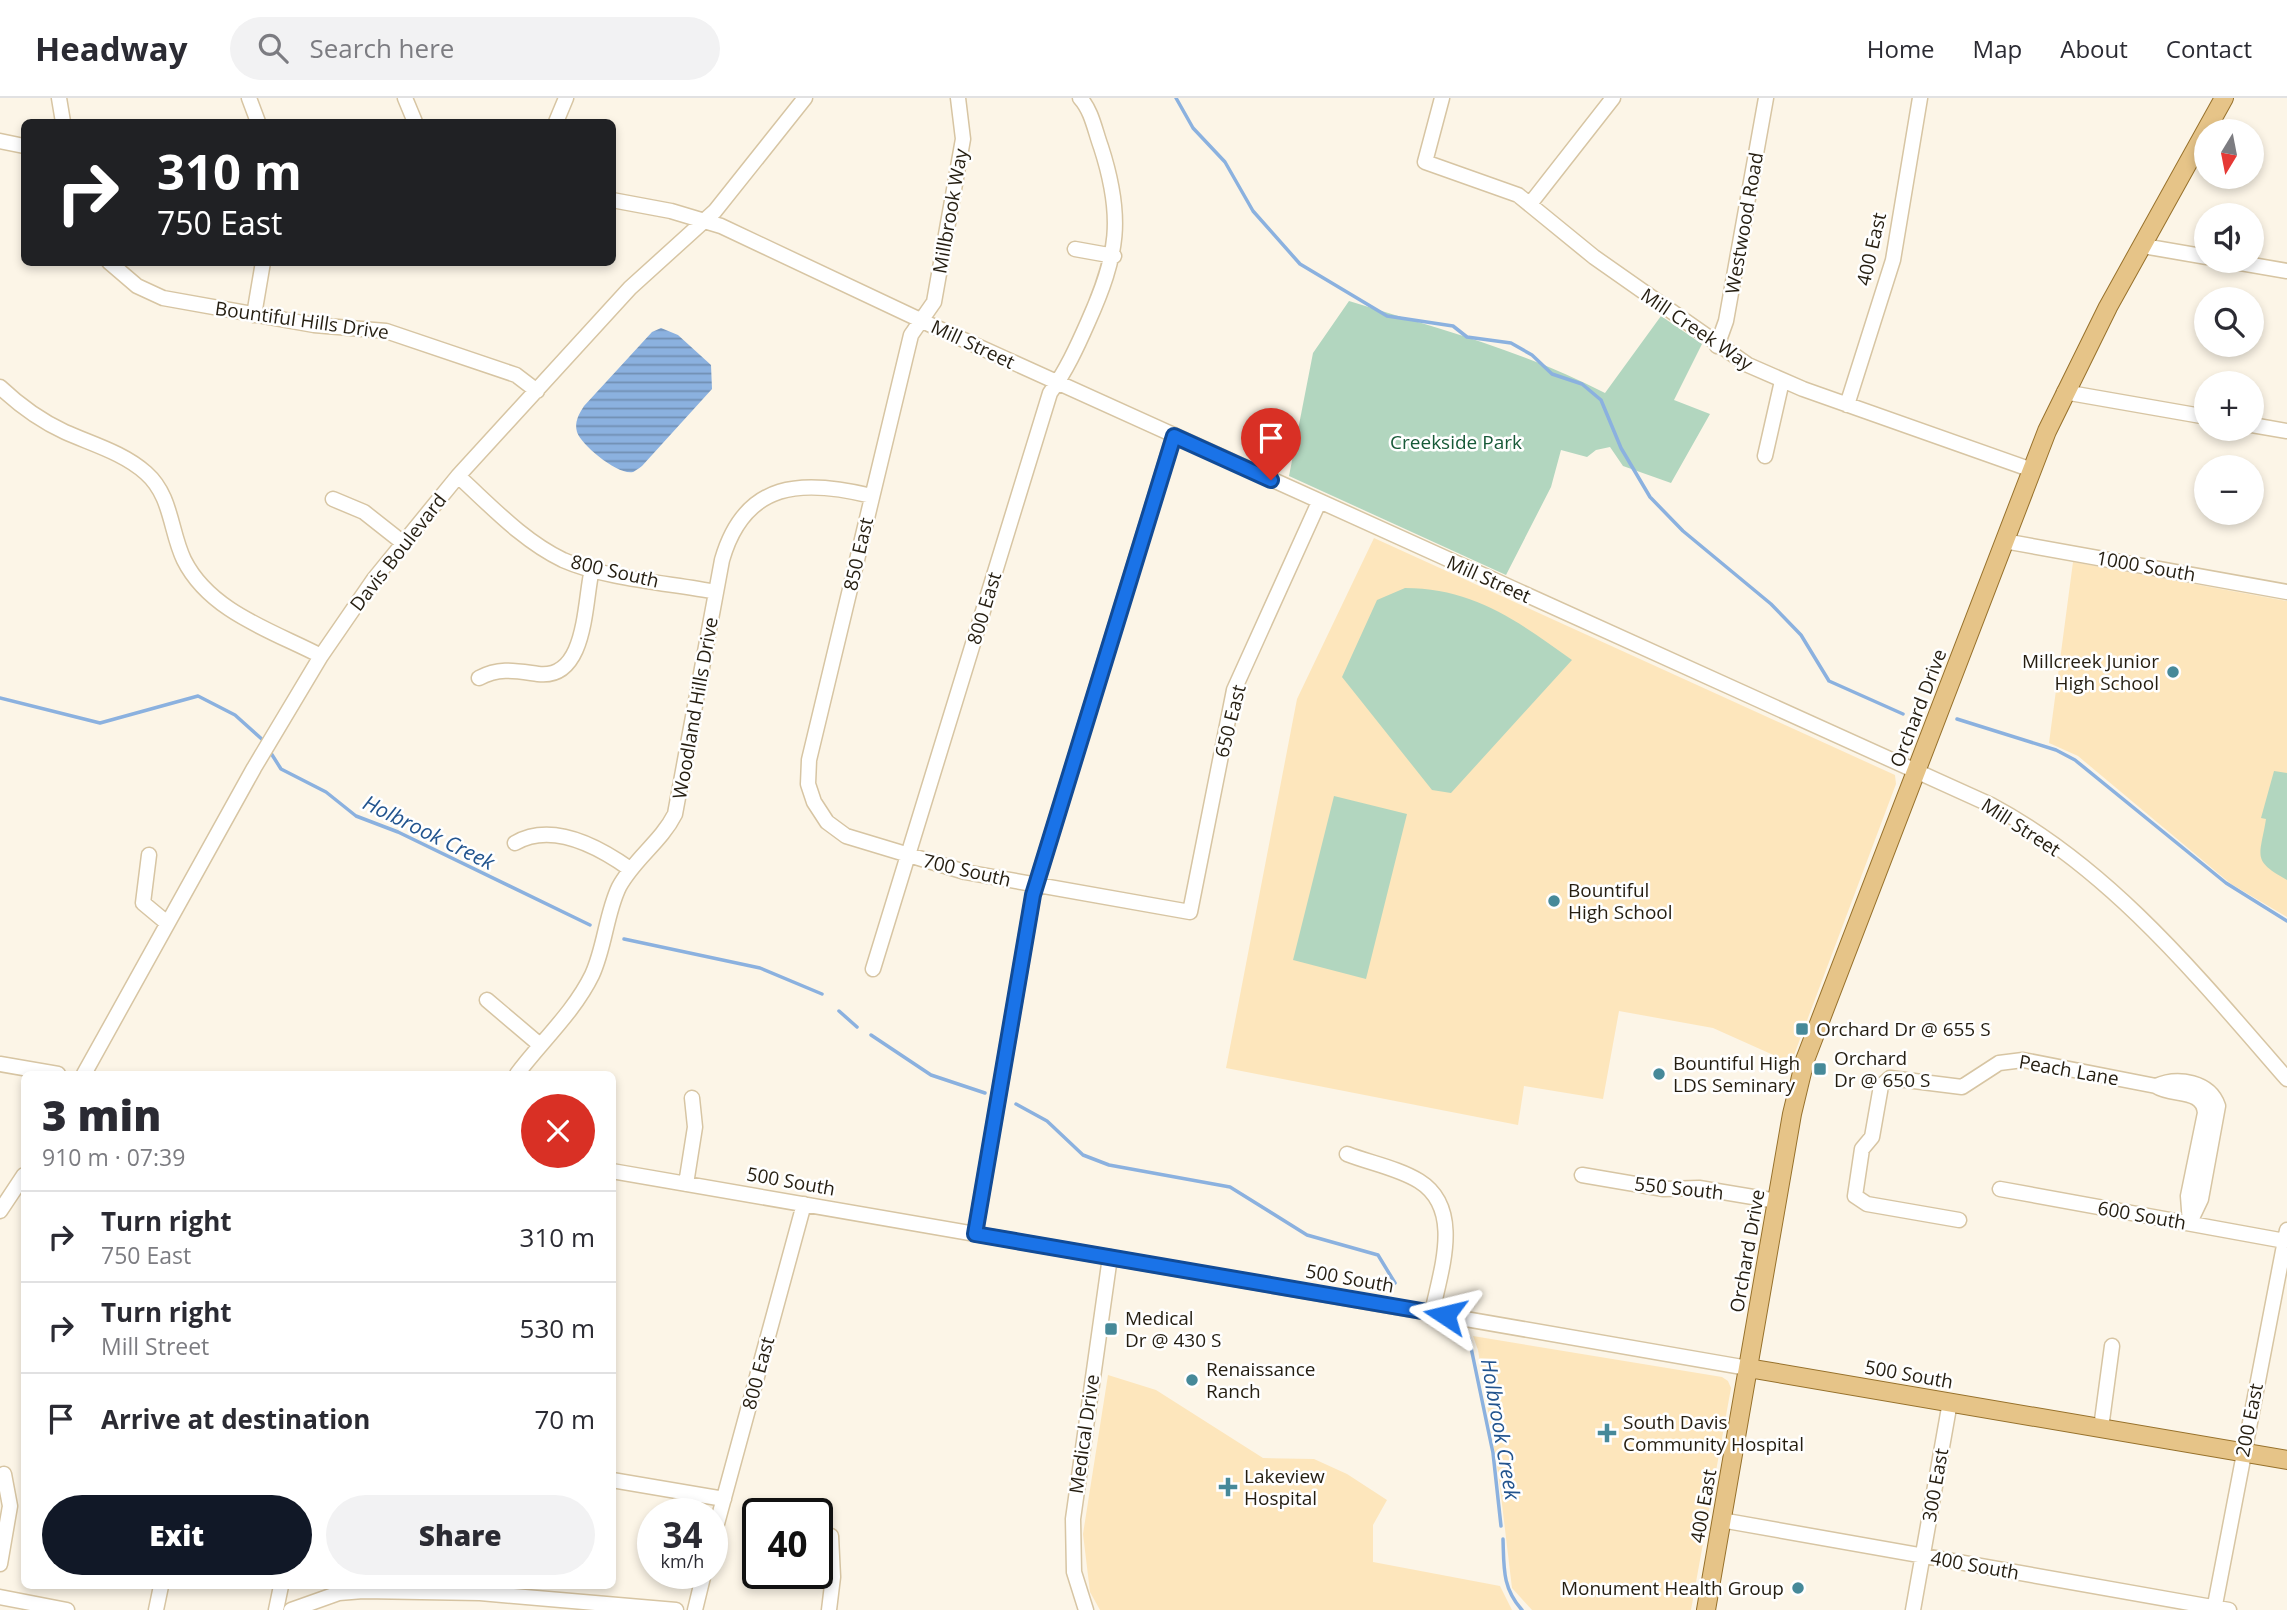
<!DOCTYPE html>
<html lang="en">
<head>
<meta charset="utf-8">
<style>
	:root { --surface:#fff; --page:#f2f2f3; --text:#2b2b33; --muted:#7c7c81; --line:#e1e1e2; --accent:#111827 }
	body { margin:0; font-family:"Open Sans",sans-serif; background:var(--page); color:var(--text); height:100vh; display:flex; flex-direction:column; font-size:26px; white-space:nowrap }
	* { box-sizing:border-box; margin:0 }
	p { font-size:23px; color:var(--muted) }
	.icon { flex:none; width:38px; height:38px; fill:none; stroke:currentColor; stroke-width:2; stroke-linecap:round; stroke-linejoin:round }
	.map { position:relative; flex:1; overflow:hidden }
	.drawer { position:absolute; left:21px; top:973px; width:595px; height:518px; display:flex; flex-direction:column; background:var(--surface); border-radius:10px; box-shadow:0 4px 10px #0003 }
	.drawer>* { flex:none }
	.top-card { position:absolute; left:21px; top:21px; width:595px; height:147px; border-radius:10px; box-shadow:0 4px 10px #0003; background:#202124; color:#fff; overflow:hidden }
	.needle { width:46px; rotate:190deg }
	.controls { position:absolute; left:2194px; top:21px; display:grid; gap:14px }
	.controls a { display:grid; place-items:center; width:70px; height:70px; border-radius:50%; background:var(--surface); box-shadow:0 4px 10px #0003; font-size:35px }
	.speed { position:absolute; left:637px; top:1400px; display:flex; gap:14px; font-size:35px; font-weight:700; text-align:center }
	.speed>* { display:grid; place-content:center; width:91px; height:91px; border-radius:50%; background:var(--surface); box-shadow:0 4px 10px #0003; line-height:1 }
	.speed small { font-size:18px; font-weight:400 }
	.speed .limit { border:4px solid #111; border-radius:10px; background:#fff; color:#111 }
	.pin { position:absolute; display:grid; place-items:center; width:60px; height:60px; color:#fff; margin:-72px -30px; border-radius:50% 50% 50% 0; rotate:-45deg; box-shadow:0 0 7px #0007 }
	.pin .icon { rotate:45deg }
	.me { position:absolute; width:77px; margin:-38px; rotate:280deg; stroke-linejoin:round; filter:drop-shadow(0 0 5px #0008) }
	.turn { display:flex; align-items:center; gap:24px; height:147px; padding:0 21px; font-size:32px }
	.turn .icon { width:91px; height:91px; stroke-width:2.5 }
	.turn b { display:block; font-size:49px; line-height:60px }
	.round { display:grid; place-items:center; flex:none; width:74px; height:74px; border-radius:37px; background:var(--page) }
	.summary { display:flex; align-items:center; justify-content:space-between; height:119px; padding:0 21px }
	h1 { font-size:42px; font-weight:800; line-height:52px }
	.cta { display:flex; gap:14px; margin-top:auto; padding:14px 21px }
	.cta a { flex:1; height:80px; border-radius:42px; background:var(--accent); color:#fff; font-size:28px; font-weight:800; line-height:80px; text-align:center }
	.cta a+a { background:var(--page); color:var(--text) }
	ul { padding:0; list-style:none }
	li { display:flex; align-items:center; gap:21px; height:91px; padding:0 21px; border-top:2px solid var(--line) }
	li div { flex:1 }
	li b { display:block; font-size:26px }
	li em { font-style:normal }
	header { display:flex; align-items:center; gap:42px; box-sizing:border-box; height:98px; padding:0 35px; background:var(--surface); border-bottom:2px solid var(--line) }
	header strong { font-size:33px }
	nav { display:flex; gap:38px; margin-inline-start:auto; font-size:24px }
	.search { width:490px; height:63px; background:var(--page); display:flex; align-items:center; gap:18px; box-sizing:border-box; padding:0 24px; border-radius:38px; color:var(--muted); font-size:26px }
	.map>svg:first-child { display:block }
	.built { fill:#fde6bc }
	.park { fill:#b2d6bf }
	.water { fill:url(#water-rules) }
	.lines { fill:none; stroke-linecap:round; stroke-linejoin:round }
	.stream { stroke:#8bb1df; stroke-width:3.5 }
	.minor-casing { stroke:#d7c5a3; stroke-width:17 }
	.major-casing { stroke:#97712b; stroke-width:20 }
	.minor { stroke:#fff; stroke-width:14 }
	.major { stroke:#e6c488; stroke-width:18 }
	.route-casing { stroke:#114b97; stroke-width:18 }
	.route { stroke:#1a73e8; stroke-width:12 }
	.poi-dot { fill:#468999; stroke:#fff; stroke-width:2.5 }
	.labels { text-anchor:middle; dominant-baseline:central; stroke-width:5; stroke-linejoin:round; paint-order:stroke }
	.street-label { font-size:19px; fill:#251e11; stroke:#fff }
	.park-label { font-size:19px; fill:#175a38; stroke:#fff }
	.poi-label { font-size:19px; fill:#251e11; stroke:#fff; text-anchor:start }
	.water-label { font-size:21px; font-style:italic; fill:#22548e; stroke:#fff }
</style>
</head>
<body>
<header>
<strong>Headway</strong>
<div class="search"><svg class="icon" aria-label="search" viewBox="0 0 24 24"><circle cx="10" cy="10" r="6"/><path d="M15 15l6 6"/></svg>Search here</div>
<nav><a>Home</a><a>Map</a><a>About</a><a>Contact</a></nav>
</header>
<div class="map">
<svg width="2287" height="1512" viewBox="0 0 2287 1512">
	<defs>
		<pattern id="water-rules" width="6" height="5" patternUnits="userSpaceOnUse" patternTransform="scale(1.75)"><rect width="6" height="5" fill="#8bb1df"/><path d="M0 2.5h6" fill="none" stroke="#718fb3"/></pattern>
	</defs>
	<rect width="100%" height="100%" fill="#fcf5e7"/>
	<path class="built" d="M1374,440L1895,677L1896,686L1791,965L1713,930L1619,913L1603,1001L1524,988L1518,1027L1226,970L1297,601Z
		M2073,464L2287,503V819L2231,786L2078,658L2049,645Z
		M1473,1238L1722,1279L1728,1283L1731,1290L1691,1512H1532L1512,1490L1499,1381L1478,1252Z
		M1108,1277L1156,1292L1263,1360L1314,1361L1347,1376L1387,1402L1373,1427V1464L1500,1488L1512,1512H1100L1090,1494L1083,1436Z"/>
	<path class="park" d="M1349,203C1435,230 1525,253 1605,295L1661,218L1702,246L1674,302L1710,316L1671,385L1623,368L1610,349L1596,352L1587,359L1561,352L1551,389L1506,477L1289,378L1313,255Z
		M1405,490C1473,490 1518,523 1572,562L1451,695L1432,692L1342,579L1377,502Z
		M2274,673L2287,675V782C2251,762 2260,759 2266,721L2261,720Z
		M1334,698L1407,716L1366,881L1293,862Z"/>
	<path class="water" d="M661,230L678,237L711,267L712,291L642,368C642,368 634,374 633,374C619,378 581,347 577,334C574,324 579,316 584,308L652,234Z"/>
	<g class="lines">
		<path class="stream" d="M1176,0L1193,30L1225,64L1253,113L1300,166L1387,218L1453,228L1467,239L1511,245L1532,257L1552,276L1582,286L1601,302L1621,350L1650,399L1683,433L1771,506L1801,537L1829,583L1903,616
			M0,600L100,625L198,598L235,617L264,643
			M1957,621L2056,652L2075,662L2226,785L2287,823
			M269,652L281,671L326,694L356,718L398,734L590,827
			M624,841L760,870L822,896
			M839,913L857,929
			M871,937L931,977L985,995
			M1016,1006L1047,1023L1083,1057L1109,1067L1230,1089L1307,1137L1378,1157L1395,1185
			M1469,1240L1493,1355L1501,1428
			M1503,1441C1504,1469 1502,1490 1522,1512"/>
		<defs>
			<path id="minor" d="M59,0L63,24
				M249,0L258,24
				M405,0L415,24
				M958,0L963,41L934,204L911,237L809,662L808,686L814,704L827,724L846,738L965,774L1190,814L1234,592L1319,404
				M1442,0L1425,64L1518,97L1594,159L1748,267L1803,291L2032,372
				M556,24L566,0
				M0,43L24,48
				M612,102L671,113L721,128L933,228L1991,707C2111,771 2199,880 2287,981
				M1530,106L1613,0
				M2143,148L2207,159
				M1075,151L1114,158
				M2229,163L2287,173
				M109,164L137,188L163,200L314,227L386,233L516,277L537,293
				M254,217L263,164
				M1717,248L1726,223L1766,0
				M0,289C19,307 41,323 65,334C92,346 124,355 146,375C172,398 170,433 184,462C210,514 273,533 321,558
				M2064,294L2207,319
				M1847,307L1893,162L1920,0
				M2252,327L2287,333
				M1765,358L1782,283
				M458,378C491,408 523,443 563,462C606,481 669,485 716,494
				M333,401L364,414L402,444
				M2004,443L2287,494
				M479,580C500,569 516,573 538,576C587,582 584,505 592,471
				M515,745C553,723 599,749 630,771
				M149,757L143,805L167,825
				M873,871L1050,295C1066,273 1077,249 1088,224C1118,157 1124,120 1101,49C1095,33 1092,13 1080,0
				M487,902L540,947
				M0,966L58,976
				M84,976L254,670L321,558L374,481L458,378L630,190L715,113L805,0
				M517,976C541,944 574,914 592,877C605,849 606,816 619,789C634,761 661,744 675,716L722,462C745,382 803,381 872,398
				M2156,988C2178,978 2210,984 2218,1008L2201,1101L2191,1122
				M1347,1056C1370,1065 1398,1070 1419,1083C1464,1111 1440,1174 1432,1215
				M612,1073L1748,1270
				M1582,1077L1664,1091L1699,1090L1777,1103
				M686,1086L695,1029L692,1000
				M2000,1091L2285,1143
				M0,1113L24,1077
				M1959,1122L1867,1106L1855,1098L1862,1051L1872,1039L1881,988L1890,980L1962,989L1999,965L2023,962L2156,988C2173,999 2203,990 2205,1015L2188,1098L2190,1125
				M975,1136L1033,797L1174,337
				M2101,1330L2112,1248
				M612,1382L724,1401
				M1721,1422L2229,1512
				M712,1444L804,1106
				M0,1466L10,1408L4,1376
				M0,1499L67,1512
				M156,1512L161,1488
				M276,1512L281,1488
				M291,1512L339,1495L363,1493L480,1495L676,1512
				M695,1512L704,1475
				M829,1512L833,1479L831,1438
				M1086,1512L1074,1474L1073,1421L1110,1159
				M1913,1512L1950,1304
				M2214,1512L2287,1132"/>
			<path id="major" d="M1748,1270L2287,1362
				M1706,1512L1792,1016L1805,962L2047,333L2108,209L2224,0"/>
		</defs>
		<use href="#minor" class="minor-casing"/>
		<use href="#major" class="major-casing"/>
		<use href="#minor" class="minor"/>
		<use href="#major" class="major"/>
	</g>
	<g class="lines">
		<defs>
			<path id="route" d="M1271,382L1174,338L1033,797L975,1136L1445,1217"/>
		</defs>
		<use href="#route" class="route-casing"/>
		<use href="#route" class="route"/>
	</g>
	<g class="poi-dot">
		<circle cx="2173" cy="574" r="7"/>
		<circle cx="1554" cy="803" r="7"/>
		<rect x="1795" y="924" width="14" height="14" rx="3.5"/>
		<rect x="1813" y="964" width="14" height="14" rx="3.5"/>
		<circle cx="1659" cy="976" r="7"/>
		<rect x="1104" y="1224" width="14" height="14" rx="3.5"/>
		<circle cx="1192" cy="1282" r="7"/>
		<path d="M1603.5 1324.5h7v7h7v7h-7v7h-7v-7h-7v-7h7z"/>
		<path d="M1224.5 1378.5h7v7h7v7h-7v7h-7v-7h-7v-7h7z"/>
		<circle cx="1798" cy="1490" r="7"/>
	</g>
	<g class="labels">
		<g class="street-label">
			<text transform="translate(950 113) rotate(-80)">Millbrook Way</text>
			<text transform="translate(1744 125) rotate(-80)">Westwood Road</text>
			<text transform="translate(1871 151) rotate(-77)">400 East</text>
			<text transform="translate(302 222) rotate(8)">Bountiful Hills Drive</text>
			<text transform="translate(1697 231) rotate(34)">Mill Creek Way</text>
			<text transform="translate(973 246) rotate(25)">Mill Street</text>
			<text transform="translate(398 454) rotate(-52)">Davis Boulevard</text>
			<text transform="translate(858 456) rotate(-77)">850 East</text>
			<text transform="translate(2146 468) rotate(10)">1000 South</text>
			<text transform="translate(615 473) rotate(13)">800 South</text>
			<text transform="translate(1489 481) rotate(24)">Mill Street</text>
			<text transform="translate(984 510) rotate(-73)">800 East</text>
			<text transform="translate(695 610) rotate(-80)">Woodland Hills Drive</text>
			<text transform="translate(1918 610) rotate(-69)">Orchard Drive</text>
			<text transform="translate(1230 623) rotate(-76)">650 East</text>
			<text transform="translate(2021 729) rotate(33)">Mill Street</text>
			<text transform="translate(967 772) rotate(13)">700 South</text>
			<text transform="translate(2069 972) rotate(10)">Peach Lane</text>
			<text transform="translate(791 1083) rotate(10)">500 South</text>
			<text transform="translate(1679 1090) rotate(6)">550 South</text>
			<text transform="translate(2142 1117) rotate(10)">600 South</text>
			<text transform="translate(1747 1153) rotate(-80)">Orchard Drive</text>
			<text transform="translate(1350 1180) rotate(10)">500 South</text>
			<text transform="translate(758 1275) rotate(-75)">800 East</text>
			<text transform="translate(1909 1276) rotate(10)">500 South</text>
			<text transform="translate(2249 1322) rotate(-79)">200 East</text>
			<text transform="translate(1084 1336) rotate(-82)">Medical Drive</text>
			<text transform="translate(1935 1387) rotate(-80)">300 East</text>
			<text transform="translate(1703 1408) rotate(-80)">400 East</text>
			<text transform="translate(1975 1467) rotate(10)">400 South</text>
		</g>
		<g class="park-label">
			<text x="1456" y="344">Creekside Park</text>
		</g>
		<g class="poi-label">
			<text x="2159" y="563" text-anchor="end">Millcreek Junior<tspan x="2159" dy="22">High School</tspan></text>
			<text x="1568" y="792">Bountiful<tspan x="1568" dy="22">High School</tspan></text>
			<text x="1816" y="931">Orchard Dr @ 655 S</text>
			<text x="1834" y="960">Orchard<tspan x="1834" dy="22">Dr @ 650 S</tspan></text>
			<text x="1673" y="965">Bountiful High<tspan x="1673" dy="22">LDS Seminary</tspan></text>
			<text x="1125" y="1220">Medical<tspan x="1125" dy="22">Dr @ 430 S</tspan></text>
			<text x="1206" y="1271">Renaissance<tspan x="1206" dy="22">Ranch</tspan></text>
			<text x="1623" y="1324">South Davis<tspan x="1623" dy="22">Community Hospital</tspan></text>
			<text x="1244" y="1378">Lakeview<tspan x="1244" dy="22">Hospital</tspan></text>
			<text x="1784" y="1490" text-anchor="end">Monument Health Group</text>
		</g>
		<g class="water-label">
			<text transform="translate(429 734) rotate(26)">Holbrook Creek</text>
			<text transform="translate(1501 1331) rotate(80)">Holbrook Creek</text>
		</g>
	</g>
</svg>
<div class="controls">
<a><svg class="needle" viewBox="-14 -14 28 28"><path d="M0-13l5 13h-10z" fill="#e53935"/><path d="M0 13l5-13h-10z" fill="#7c7c81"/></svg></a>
<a><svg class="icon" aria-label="sound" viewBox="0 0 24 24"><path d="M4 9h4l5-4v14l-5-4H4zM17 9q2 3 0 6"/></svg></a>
<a><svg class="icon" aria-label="search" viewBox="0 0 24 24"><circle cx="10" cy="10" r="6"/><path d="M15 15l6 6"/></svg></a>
<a>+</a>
<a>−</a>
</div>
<div class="speed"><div>34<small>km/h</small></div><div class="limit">40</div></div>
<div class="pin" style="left:1271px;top:382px;background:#d93025"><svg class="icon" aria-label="arrive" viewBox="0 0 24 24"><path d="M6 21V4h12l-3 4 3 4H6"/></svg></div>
<svg class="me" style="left:1445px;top:1217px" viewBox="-20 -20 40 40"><path d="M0-17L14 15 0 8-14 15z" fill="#1a73e8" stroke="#fff" stroke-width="4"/></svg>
<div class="top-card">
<div class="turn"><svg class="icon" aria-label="right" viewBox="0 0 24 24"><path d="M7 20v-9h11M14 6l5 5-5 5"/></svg><div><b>310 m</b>750 East</div></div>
</div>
<section class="drawer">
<div class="summary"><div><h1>3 min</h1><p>910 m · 07:39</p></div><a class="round" style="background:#d93025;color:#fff"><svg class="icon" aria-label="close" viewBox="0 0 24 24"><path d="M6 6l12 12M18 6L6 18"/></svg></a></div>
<ul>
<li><svg class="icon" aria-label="right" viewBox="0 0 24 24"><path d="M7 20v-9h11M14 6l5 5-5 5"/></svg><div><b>Turn right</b><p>750 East</p></div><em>310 m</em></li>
<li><svg class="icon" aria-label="right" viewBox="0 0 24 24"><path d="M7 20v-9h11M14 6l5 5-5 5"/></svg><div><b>Turn right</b><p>Mill Street</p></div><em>530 m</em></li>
<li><svg class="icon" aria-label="arrive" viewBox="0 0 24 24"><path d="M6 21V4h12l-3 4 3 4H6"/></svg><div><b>Arrive at destination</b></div><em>70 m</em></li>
</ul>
<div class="cta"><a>Exit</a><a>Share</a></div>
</section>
</div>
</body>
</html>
